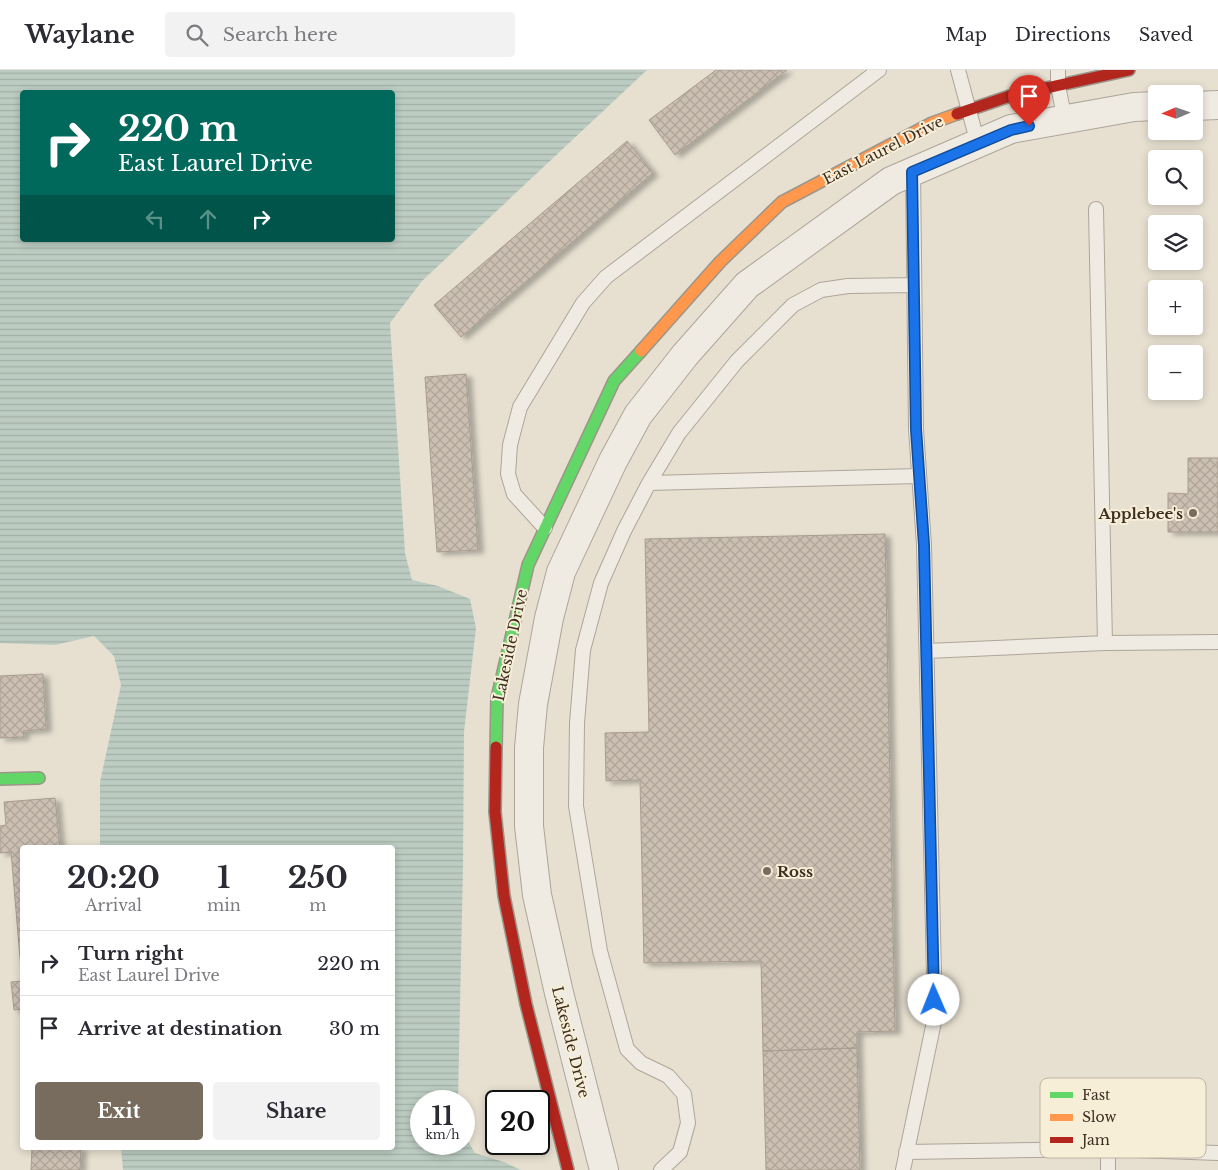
<!DOCTYPE html>
<html lang="en">
<head>
<meta charset="utf-8">
<style>
	:root { --surface:#fff; --page:#f2f2f3; --text:#2b2b33; --muted:#7c7c81; --line:#e1e1e2; --accent:#786c5e }
	body { margin:0; font-family:"Libre Baskerville",serif; background:var(--page); color:var(--text); height:100vh; display:flex; flex-direction:column; font-size:19px; white-space:nowrap }
	* { box-sizing:border-box; margin:0 }
	p { font-size:16px; color:var(--muted) }
	.icon { flex:none; width:28px; height:28px; fill:none; stroke:currentColor; stroke-width:2; stroke-linecap:round; stroke-linejoin:round }
	.map { position:relative; flex:1; overflow:hidden }
	.panel { position:absolute; left:20px; top:775px; width:375px; height:305px; display:flex; flex-direction:column; background:var(--surface); border-radius:5px; box-shadow:0 2px 8px #0003 }
	.panel>* { flex:none }
	.guide { position:absolute; left:20px; top:20px; width:375px; height:152px; border-radius:5px; box-shadow:0 2px 8px #0003; background:#00695c; color:#fff; overflow:hidden }
	.needle { width:32px; rotate:268deg }
	.buttons { position:absolute; left:1148px; top:15px; display:grid; gap:10px }
	.buttons a { display:grid; place-items:center; width:55px; height:55px; border-radius:5px; background:var(--surface); box-shadow:0 2px 8px #0003; font-size:25px }
	.speed { position:absolute; left:410px; top:1020px; display:flex; gap:10px; font-size:25px; font-weight:700; text-align:center }
	.speed>* { display:grid; place-content:center; width:65px; height:65px; border-radius:50%; background:var(--surface); box-shadow:0 2px 8px #0003; line-height:1 }
	.speed small { font-size:12px; font-weight:400 }
	.speed .limit { border:2px solid #111; border-radius:8px; background:#fff; color:#111 }
	.pin { position:absolute; display:grid; place-items:center; width:42px; height:42px; color:#fff; margin:-51px -21px; border-radius:50% 50% 50% 0; rotate:-45deg; box-shadow:0 0 5px #0007 }
	.pin .icon { rotate:45deg }
	.me { position:absolute; width:55px; margin:-28px; rotate:359deg; stroke-linejoin:round; filter:drop-shadow(0 0 4px #0008) }
	.turn { display:flex; align-items:center; gap:18px; height:105px; padding:0 15px; font-size:22px }
	.turn .icon { width:65px; height:65px; stroke-width:2.5 }
	.turn b { display:block; font-size:35px; line-height:42px }
	.lanes { display:flex; align-items:center; height:48px; padding:0 15px; background:#0003; justify-content:center; gap:25px; direction:ltr }
	.lanes .off { opacity:.35 }
	.eta { display:flex; justify-content:space-evenly; align-items:center; height:85px; text-align:center }
	.eta b { font-size:30px; font-weight:700; line-height:35px }
	.button { display:flex; gap:10px; margin-top:auto; padding:10px 15px }
	.button a { flex:1; height:58px; border-radius:5px; background:var(--accent); color:#fff; font-size:20px; font-weight:700; line-height:58px; text-align:center }
	.button a+a { background:var(--page); color:var(--text) }
	ul { padding:0; list-style:none }
	li { display:flex; align-items:center; gap:15px; height:65px; padding:0 15px; border-top:1px solid var(--line) }
	li div { flex:1 }
	li b { display:block; font-size:19px }
	li em { font-style:normal }
	header { display:flex; align-items:center; gap:30px; box-sizing:border-box; height:70px; padding:0 25px; background:var(--surface); border-bottom:1px solid var(--line) }
	header strong { font-size:24px }
	nav { display:flex; gap:28px; margin-inline-start:auto; font-size:18px }
	.search { width:350px; height:45px; background:var(--page); display:flex; align-items:center; gap:12px; box-sizing:border-box; padding:0 18px; border-radius:5px; color:var(--muted); font-size:19px }
	.map>svg:first-child { display:block }
	.water { fill:url(#water-rules); fill-rule:evenodd }
	.building { fill:url(#building-cross-hatch); stroke:#a89c90; filter:url(#shadow) }
	.lines { fill:none; stroke-linecap:round; stroke-linejoin:round }
	.lane-casing { stroke:#ada599; stroke-width:16 }
	.street-casing { stroke:#ada599; stroke-width:30 }
	.fast-casing { stroke:#9c958a; stroke-width:14 }
	.slow-casing { stroke:#9c958a; stroke-width:14 }
	.jam-casing { stroke:#9c958a; stroke-width:14 }
	.lane { stroke:#efebe3; stroke-width:14 }
	.street { stroke:#efebe3; stroke-width:28 }
	.fast { stroke:#63d668; stroke-width:11 }
	.slow { stroke:#ff974d; stroke-width:11 }
	.jam { stroke:#b3261e; stroke-width:11 }
	.route-casing { stroke:#114b97; stroke-width:12 }
	.route { stroke:#1a73e8; stroke-width:9 }
	.poi-dot { fill:#786c5e; stroke:#f7eed8; stroke-width:2 }
	.labels { text-anchor:middle; dominant-baseline:central; stroke-width:4; stroke-linejoin:round; paint-order:stroke }
	.street-label { font-size:15px; fill:#3d2e20; stroke:#f7eed8 }
	.poi-label { font-size:15px; font-weight:bold; fill:#3d2e20; stroke:#f7eed8; text-anchor:end }
	.key { fill:#f7eed8; stroke:#bfb4a1; stroke-width:1 }
	.key-label { font-size:14px; fill:#3d2e20 }
</style>
</head>
<body>
<header>
<strong>Waylane</strong>
<div class="search"><svg class="icon" aria-label="search" viewBox="0 0 24 24"><circle cx="10" cy="10" r="6"/><path d="M15 15l6 6"/></svg>Search here</div>
<nav><a>Map</a><a>Directions</a><a>Saved</a></nav>
</header>
<div class="map">
<svg width="1218" height="1100" viewBox="0 0 1218 1100">
	<defs>
		<pattern id="water-rules" width="6" height="5" patternUnits="userSpaceOnUse" patternTransform="scale(1.25)"><rect width="6" height="5" fill="#bcccc2"/><path d="M0 2.5h6" fill="none" stroke="#a2b0a6"/></pattern>
		<pattern id="building-cross-hatch" width="8" height="8" patternUnits="userSpaceOnUse" patternTransform="scale(1.25)"><rect width="8" height="8" fill="#cbbfb2"/><path d="M0 0l8 8M0 8l8-8" fill="none" stroke="#afa499"/></pattern>
		<filter id="shadow"><feDropShadow dx="5.5" dy="3" stdDeviation="2.5" flood-color="#0004"/></filter>
	</defs>
	<rect width="100%" height="100%" fill="#e7e0d1"/>
	<path class="water" d="M0,0H647L422,211L390,253L405,483L412,510L438,516L470,529L476,558L464,662L463,796L458,1031H421V1074H464V1065L475,1083L504,1092L521,1100H123L121,1078H392V778L100,777V712L121,615L114,586L94,566L55,575L0,573ZM22,22H392V170H22Z"/>
	<path class="building" d="M716,0H787L675,85L649,50Z
		M627,71L653,103L461,267L434,235Z
		M466,304L478,480L437,482L425,307Z
		M1188,388H1218V462H1168V423L1188,424Z
		M885,464L895,961L857,962V978L763,981L761,891L644,893L640,710L606,711L605,663L649,662L645,469Z
		M43,604L46,659L23,661L24,667L0,668V606Z
		M55,728L60,778H22V945V939L14,940L11,912L22,911L11,782L0,783V756L6,755L4,732Z
		M857,978L860,1100H766L763,981Z
		M32,1078H81L80,1100H31Z"/>
	<g class="lines">
		<defs>
			<path id="lane" d="M958,0L978,74
				M1058,0V16L1065,50
				M1096,139L1105,573
				M649,413L919,406
				M545,458L514,424L508,404L510,375L520,337L583,233L606,207L879,0
				M927,581L1105,573L1218,572
				M1108,1079V1100
				M906,1082L1108,1079L1218,1083
				M661,1100L680,1082L688,1053L684,1024L668,1006L641,993L627,979L600,881L576,736L577,653L583,580L601,513L624,461L649,413L679,363L737,291L793,235L821,220L848,216L914,215
				M903,1100L935,947L924,475L916,359L913,102"/>
			<path id="street" d="M1194,36L1218,35
				M604,1100L559,923L537,825L529,756V678L533,634L549,548L561,502L613,391L638,345L685,285L747,215L891,111L1011,59L1134,37L1156,36"/>
			<path id="fast" d="M496,677L497,628L528,495L614,311L641,281
				M0,709L39,708"/>
			<path id="slow" d="M641,281L720,192L782,132L932,53L957,44"/>
			<path id="jam" d="M957,44L1010,26L1129,0
				M496,677L495,742L504,826L526,934L568,1100"/>
		</defs>
		<use href="#lane" class="lane-casing"/>
		<use href="#street" class="street-casing"/>
		<use href="#fast" class="fast-casing"/>
		<use href="#slow" class="slow-casing"/>
		<use href="#jam" class="jam-casing"/>
		<use href="#lane" class="lane"/>
		<use href="#street" class="street"/>
		<use href="#fast" class="fast"/>
		<use href="#slow" class="slow"/>
		<use href="#jam" class="jam"/>
	</g>
	<g class="lines">
		<defs>
			<path id="route" d="M934,930L924,475L916,359L912,102L1011,60L1029,56"/>
		</defs>
		<use href="#route" class="route-casing"/>
		<use href="#route" class="route"/>
	</g>
	<g class="poi-dot">
		<circle cx="1193" cy="443" r="5"/>
		<circle cx="767" cy="801" r="5"/>
	</g>
	<g class="labels">
		<g class="street-label">
			<text transform="translate(883 80) rotate(-27)">East Laurel Drive</text>
			<text transform="translate(510 575) rotate(-78)">Lakeside Drive</text>
			<text transform="translate(571 972) rotate(76)">Lakeside Drive</text>
		</g>
		<g class="poi-label">
			<text x="1183" y="443">Applebee's</text>
			<text x="777" y="801" text-anchor="start">Ross</text>
		</g>
	</g>
	<rect x="1040" y="1008" width="166" height="80" rx="8" class="key"/>
	<rect x="1050" y="1022" width="23" height="6" fill="#63d668"/>
	<rect x="1050" y="1044" width="23" height="7" fill="#ff974d"/>
	<rect x="1050" y="1067" width="23" height="6" fill="#b3261e"/>
	<g class="key-label">
		<text x="1082" y="1030">Fast</text>
		<text x="1082" y="1052">Slow</text>
		<text x="1082" y="1075">Jam</text>
	</g>
</svg>
<div class="buttons">
<a><svg class="needle" viewBox="-14 -14 28 28"><path d="M0-13l5 13h-10z" fill="#e53935"/><path d="M0 13l5-13h-10z" fill="#7c7c81"/></svg></a>
<a><svg class="icon" aria-label="search" viewBox="0 0 24 24"><circle cx="10" cy="10" r="6"/><path d="M15 15l6 6"/></svg></a>
<a><svg class="icon" aria-label="layers" viewBox="0 0 24 24"><path d="M12 4l9 5-9 5-9-5zM3 14l9 5 9-5"/></svg></a>
<a>+</a>
<a>−</a>
</div>
<div class="speed"><div>11<small>km/h</small></div><div class="limit">20</div></div>
<div class="pin" style="left:1029px;top:56px;background:#d93025"><svg class="icon" aria-label="arrive" viewBox="0 0 24 24"><path d="M6 21V4h12l-3 4 3 4H6"/></svg></div>
<svg class="me" style="left:934px;top:930px" viewBox="-20 -20 40 40"><circle r="19" fill="#fff"/><path d="M0-13L10 11 0 6-10 11z" fill="#1a73e8"/></svg>
<div class="guide">
<div class="turn"><svg class="icon" aria-label="right" viewBox="0 0 24 24"><path d="M7 20v-9h11M14 6l5 5-5 5"/></svg><div><b>220 m</b>East Laurel Drive</div></div>
<div class="lanes"><svg class="icon off" aria-label="left" viewBox="0 0 24 24"><path d="M17 20v-9H6M10 6l-5 5 5 5"/></svg><svg class="icon off" aria-label="ahead" viewBox="0 0 24 24"><path d="M12 20V5M6 11l6-6 6 6"/></svg><svg class="icon" aria-label="right" viewBox="0 0 24 24"><path d="M7 20v-9h11M14 6l5 5-5 5"/></svg></div>
</div>
<section class="panel">
<div class="eta">
<div><b>20:20</b><p>Arrival</p></div>
<div><b>1</b><p>min</p></div>
<div><b>250</b><p>m</p></div>
</div>
<ul>
<li><svg class="icon" aria-label="right" viewBox="0 0 24 24"><path d="M7 20v-9h11M14 6l5 5-5 5"/></svg><div><b>Turn right</b><p>East Laurel Drive</p></div><em>220 m</em></li>
<li><svg class="icon" aria-label="arrive" viewBox="0 0 24 24"><path d="M6 21V4h12l-3 4 3 4H6"/></svg><div><b>Arrive at destination</b></div><em>30 m</em></li>
</ul>
<div class="button"><a>Exit</a><a>Share</a></div>
</section>
</div>
</body>
</html>
